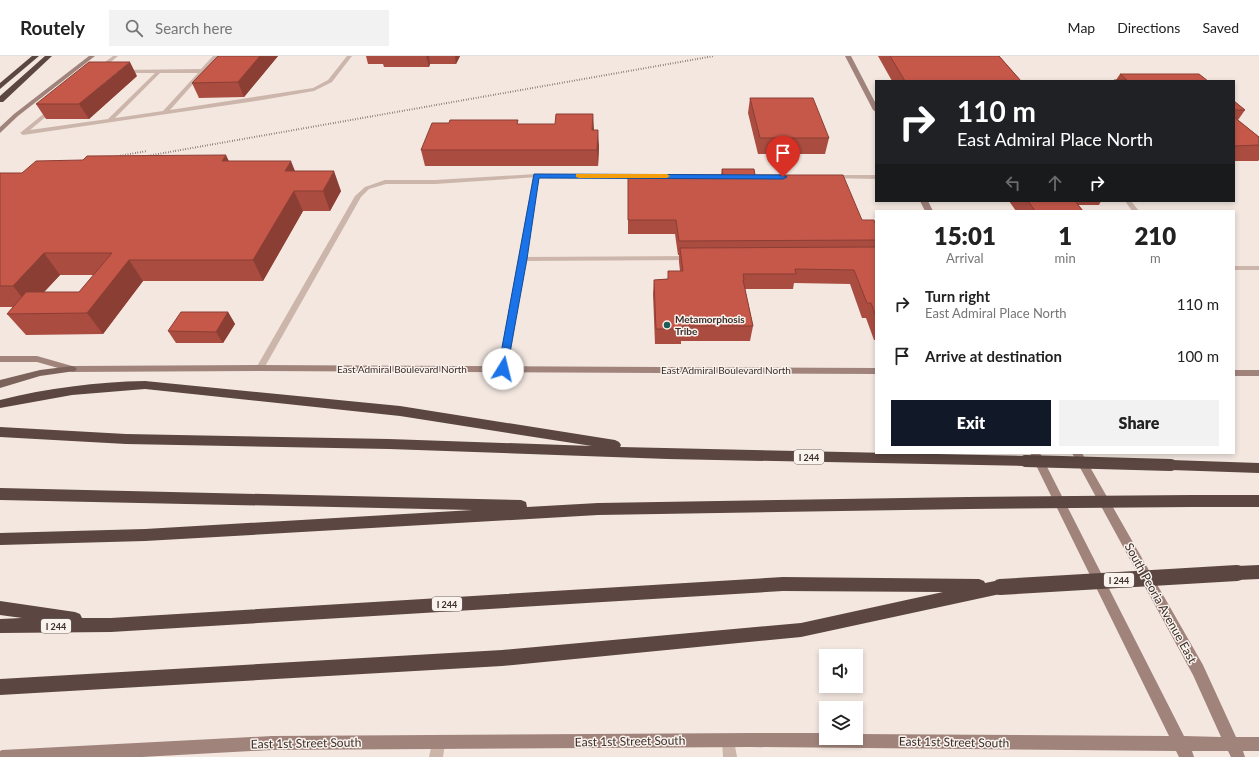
<!DOCTYPE html>
<html lang="en">
<head>
<meta charset="utf-8">
<style>
	:root { --surface:#fff; --page:#f2f2f2; --text:#222; --muted:#767676; --line:#e0e0e0; --accent:#111827 }
	body { margin:0; font-family:Lato,sans-serif; background:var(--page); color:var(--text); height:100vh; display:flex; flex-direction:column; font-size:15px; white-space:nowrap }
	* { box-sizing:border-box; margin:0 }
	p { font-size:13px; color:var(--muted) }
	.icon { flex:none; width:22px; height:22px; fill:none; stroke:currentColor; stroke-width:2; stroke-linecap:round; stroke-linejoin:round }
	.map { position:relative; flex:1; overflow:hidden }
	.side { position:absolute; left:875px; top:154px; width:360px; height:244px; display:flex; flex-direction:column; background:var(--surface); border-radius:0px; box-shadow:0 2px 6px #0003 }
	.side>* { flex:none }
	.guide { position:absolute; left:875px; top:24px; width:360px; height:122px; border-radius:0px; box-shadow:0 2px 6px #0003; background:#202124; color:#fff; overflow:hidden }
	.buttons { position:absolute; left:819px; top:593px; display:grid; gap:8px }
	.buttons a { display:grid; place-items:center; width:44px; height:44px; border-radius:0px; background:var(--surface); box-shadow:0 2px 6px #0003; font-size:20px }
	.pin { position:absolute; display:grid; place-items:center; width:34px; height:34px; color:#fff; margin:-41px -17px; border-radius:50% 50% 50% 0; rotate:-45deg; box-shadow:0 0 4px #0007 }
	.pin .icon { rotate:45deg }
	.me { position:absolute; width:44px; margin:-22px; rotate:9deg; stroke-linejoin:round; filter:drop-shadow(0 0 3px #0008) }
	.turn { display:flex; align-items:center; gap:14px; height:84px; padding:0 16px; font-size:18px }
	.turn .icon { width:52px; height:52px; stroke-width:2.5 }
	.turn b { display:block; font-size:28px; line-height:34px }
	.lanes { display:flex; align-items:center; height:38px; padding:0 16px; background:#0003; justify-content:center; gap:20px; direction:ltr }
	.lanes .off { opacity:.35 }
	.eta { display:flex; justify-content:space-evenly; align-items:center; height:68px; text-align:center }
	.eta b { font-size:24px; font-weight:800; line-height:28px }
	.button { display:flex; gap:8px; margin-top:auto; padding:8px 16px }
	.button a { flex:1; height:46px; border-radius:0px; background:var(--accent); color:#fff; font-size:16px; font-weight:800; line-height:46px; text-align:center }
	.button a+a { background:var(--page); color:var(--text) }
	ul { padding:0; list-style:none }
	li { display:flex; align-items:center; gap:12px; height:52px; padding:0 16px }
	li div { flex:1 }
	li b { display:block; font-size:15px }
	li em { font-style:normal }
	header { display:flex; align-items:center; gap:24px; box-sizing:border-box; height:56px; padding:0 20px; background:var(--surface); border-bottom:1px solid var(--line) }
	header strong { font-size:19px }
	nav { display:flex; gap:22px; margin-inline-start:auto; font-size:14px }
	.search { width:280px; height:36px; background:var(--page); display:flex; align-items:center; gap:10px; box-sizing:border-box; padding:0 14px; border-radius:0px; color:var(--muted); font-size:15px }
	.map>svg:first-child { display:block }
	.lines { fill:none; stroke-linecap:round; stroke-linejoin:round }
	.lane { fill:#ccb6ab; fill-rule:evenodd }
	.street { fill:#ccb6ab; fill-rule:evenodd }
	.secondary { fill:#a0847c; fill-rule:evenodd }
	.primary { fill:#7b625b; fill-rule:evenodd }
	.highway { fill:#5b4641; fill-rule:evenodd }
	.rail { stroke:#3a2d2a; stroke-width:2; stroke-dasharray:0.5 2; stroke-linecap:butt }
	.highway-bridge-far1 { stroke:#5b4641; stroke-width:12 }
	.highway-bridge { stroke:#5b4641; stroke-width:16 }
	.wall { fill:#aa4c40; fill-rule:evenodd }
	.shaded-wall { fill:#8b3e34 }
	.building { fill:#c6584a; stroke:#8b3e34 }
	.route { fill:#1a73e8; stroke:#114b97 }
	.slow { fill:#f59e0b }
	.poi-dot { fill:#1f5c58; stroke:#faf2ec; stroke-width:1.5 }
	.labels { text-anchor:middle; dominant-baseline:central; stroke-width:3; stroke-linejoin:round; paint-order:stroke }
	.shield { fill:#faf2ec; stroke:#746864; stroke-width:1 }
	.shield-label { font-size:9px; font-weight:bold; fill:#3a2d2a }
	.poi-label { font-size:10px; font-weight:bold; fill:#3a2d2a; stroke:#faf2ec; text-anchor:start }
	.street-label { font-size:10px; fill:#3a2d2a; stroke:#faf2ec }
	.near-street-label { font-size:12px; fill:#3a2d2a; stroke:#faf2ec }
</style>
</head>
<body>
<header>
<strong>Routely</strong>
<div class="search"><svg class="icon" aria-label="search" viewBox="0 0 24 24"><circle cx="10" cy="10" r="6"/><path d="M15 15l6 6"/></svg>Search here</div>
<nav><a>Map</a><a>Directions</a><a>Saved</a></nav>
</header>
<div class="map">
<svg width="1259" height="701" viewBox="0 0 1259 701">
	<rect width="100%" height="100%" fill="#f3e7e0"/>
	<g class="lines">
		<path class="lane" d="M113,0H118L101,14H97V12Z
			M213,0H218L170,54L313,32L328,24L347,0H352L332,26L314,35L262,44L23,79L20,77L52,51L55,53L54,54L30,74L108,63L155,17H122L120,16V14L201,13ZM160,17H198L163,55L115,62Z
			M536,118L539,120L538,121L435,128H386L369,133L361,141L263,314H257L256,312L355,140L365,131L385,124H435Z
			M1125,145H1131L1139,155H1132Z
			M692,200L696,202L695,204L523,205L519,203L523,201Z
			M1234,210H1259V214H1234Z
			M728,678L733,679L737,701H723L722,684L723,679Z"/>
		<path class="street" d="M536,118H640L643,120L640,122H539L508,313L503,316L498,313L533,120Z
			M830,119H876V123L828,122V120Z
			M438,680L443,682L445,687L443,701H429L433,682Z"/>
		<path class="secondary" d="M89,0H95L18,60L0,77V71L14,58Z
			M845,0H851L876,48V56L873,54Z
			M920,145H928L933,155H925Z
			M0,300H37L72,310L260,309L876,312V318L260,315L72,316L37,306H0Z
			M1234,314H1259V320H1234Z
			M1030,397H1040L1184,680L1221,681L1193,619L1072,397H1082L1203,609L1236,681H1259V695H1243L1245,701H1231L1228,695H1192L1194,701H1179L1176,695L750,691L272,694L142,701H0V695L2,694L272,680L750,677H826V682H856V678L1169,680Z"/>
		<path class="primary" d="M72,310L75,311L77,313L75,315L40,320L0,332V324L40,314Z"/>
		<path class="highway" d="M32,0H39L0,33V27Z
			M45,0H52L3,46H0V40Z
			M145,325L400,350L615,384L619,386L621,389L620,391L1025,400L1030,401L1031,405L1030,409L1025,410L668,403L389,393L126,388L0,381V371L126,378L389,383L592,390L400,360L145,333L72,339L0,352V344C48,332 96,326 145,325Z
			M1171,404L1259,407V417L1171,414L1166,413L1165,409L1166,405Z
			M0,432L521,444L526,446L527,451L598,447L968,441L973,443L975,447L973,451L968,453L598,459L145,485L0,489V477L145,473L473,454L0,444Z
			M1192,439H1259V451H1192L1187,449L1185,445L1187,441Z
			M1259,509V523L1237,524L1232,522L1230,517L1232,512L1237,510Z
			M783,521L979,523L984,525L985,527L1000,524L1005,526L1007,531L1005,536L1000,538L801,581L502,610L0,639V623L502,594L801,567L943,536L783,535L111,576L0,577V563L22,562L0,559V545L75,556L80,558L82,562H111Z"/>
		<path class="rail" d="M113,101L147,95
			M141,101L714,0"/>
		<path class="highway-bridge-far1" d="M1025,405L1171,409
			M968,447L1192,445"/>
		<path class="highway-bridge" d="M1000,531L1237,517"/>
	</g>
	<path class="wall" d="M218,0H278L244,41L199,42L192,27Z
		M366,0H460L456,8H430L429,11H384L383,8H368Z
		M878,0H999L1021,25H892Z
		M1120,18L1208,25H1113L1114,24H1116Z
		M137,20L89,63H46L36,48Z
		M750,42L829,82L825,98H758L748,57Z
		M1234,45L1245,54L1238,64L1259,81V104L1258,105H1234Z
		M518,68L594,74L599,90L598,110H425L421,94Z
		M229,105L295,115L341,135L330,155H303L263,225H143L103,278L26,279L7,258L13,251H0V117H22ZM60,219H94L79,236H44Z
		M722,113L755,119L862,164L876,169V284H874L866,262H862L850,228L794,227L793,233H745L753,270L750,285H681V288H655L653,238L654,224L668,223V215H680L679,206V199H678L675,178H628V119H721Z
		M1009,145H1101L1099,149H1078L1083,155H1016Z
		M228,256L235,268L223,287H176L168,275Z"/>
	<path class="shaded-wall" d="M260,0H278L244,41L238,26Z
		M426,0H429L430,8L429,11Z
		M455,0H460L456,8Z
		M130,6L137,20L89,63L79,48Z
		M593,58L594,73L593,90L592,74Z
		M598,74L599,90L598,110L597,94Z
		M226,99L236,120L222,105Z
		M291,105L299,125L285,115Z
		M334,115L341,135L330,155L323,135Z
		M294,135L303,155L263,225L253,204Z
		M44,197L60,219L30,251L13,230Z
		M129,204L143,225L103,278L87,257Z
		M228,256L235,268L223,287L216,276Z"/>
	<path class="building" d="M218,0H260L238,26L192,27Z
		M890,0H999L1021,25H905Z
		M89,6H130L79,48H36Z
		M1120,18H1199L1208,25H1114V24H1127Z
		M750,42H813L829,82H760Z
		M1234,45L1245,54H1234Z
		M556,58H593L592,74H598L597,94H421L432,67H449L450,64H518L517,68H555Z
		M1234,61L1259,81V89L1234,90Z
		M226,99L222,105H291L285,115H334L323,135H294L253,204H129L87,257L7,258L26,236H79L112,197H44L13,230H0V117H22L36,105L83,104L87,100Z
		M722,113H754L755,119H843L862,164H874L876,169V184L679,185L676,164H628V119H723Z
		M1028,145H1075L1083,155H1035Z
		M876,191V261L871,247H867L854,214L795,213L796,218H743L744,224H743L753,270H682V273H656L654,224L668,223V215H683L680,192Z
		M181,256H228L216,276L168,275Z"/>
	<path class="route" d="M534,118L783,119L787,121L783,123L539,122L527,203L507,313L503,316L498,313Z"/>
	<path class="slow" d="M576,118H667L670,120L667,122H579L576,121Z"/>
	<circle class="poi-dot" cx="667" cy="269" r="4"/>
	<g class="labels">
		<g class="shield">
			<rect x="794" y="394" width="30" height="14" rx="3"/>
			<rect x="1104" y="517" width="30" height="14" rx="3"/>
			<rect x="432" y="541" width="30" height="14" rx="3"/>
			<rect x="41" y="563" width="30" height="14" rx="3"/>
		</g>
		<g class="shield-label">
			<text x="809" y="401">I 244</text>
			<text x="1119" y="524">I 244</text>
			<text x="447" y="548">I 244</text>
			<text x="56" y="570">I 244</text>
		</g>
		<g class="poi-label">
			<text x="675" y="263">Metamorphosis<tspan x="675" dy="12">Tribe</tspan></text>
		</g>
		<g class="street-label">
			<text x="402" y="313">East Admiral Boulevard North</text>
			<text x="726" y="314">East Admiral Boulevard North</text>
		</g>
		<g class="near-street-label">
			<text transform="translate(1161 547) rotate(61)">South Peoria Avenue East</text>
			<text transform="translate(630 685) rotate(-1)">East 1st Street South</text>
			<text transform="translate(954 686) rotate(1)">East 1st Street South</text>
			<text transform="translate(306 687) rotate(-1)">East 1st Street South</text>
		</g>
	</g>
</svg>
<div class="buttons">
<a><svg class="icon" aria-label="sound" viewBox="0 0 24 24"><path d="M4 9h4l5-4v14l-5-4H4zM17 9q2 3 0 6"/></svg></a>
<a><svg class="icon" aria-label="layers" viewBox="0 0 24 24"><path d="M12 4l9 5-9 5-9-5zM3 14l9 5 9-5"/></svg></a>
</div>
<div class="pin" style="left:783px;top:121px;background:#d93025"><svg class="icon" aria-label="arrive" viewBox="0 0 24 24"><path d="M6 21V4h12l-3 4 3 4H6"/></svg></div>
<svg class="me" style="left:503px;top:313px" viewBox="-20 -20 40 40"><circle r="19" fill="#fff"/><path d="M0-13L10 11 0 6-10 11z" fill="#1a73e8"/></svg>
<div class="guide">
<div class="turn"><svg class="icon" aria-label="right" viewBox="0 0 24 24"><path d="M7 20v-9h11M14 6l5 5-5 5"/></svg><div><b>110 m</b>East Admiral Place North</div></div>
<div class="lanes"><svg class="icon off" aria-label="left" viewBox="0 0 24 24"><path d="M17 20v-9H6M10 6l-5 5 5 5"/></svg><svg class="icon off" aria-label="ahead" viewBox="0 0 24 24"><path d="M12 20V5M6 11l6-6 6 6"/></svg><svg class="icon" aria-label="right" viewBox="0 0 24 24"><path d="M7 20v-9h11M14 6l5 5-5 5"/></svg></div>
</div>
<section class="side">
<div class="eta">
<div><b>15:01</b><p>Arrival</p></div>
<div><b>1</b><p>min</p></div>
<div><b>210</b><p>m</p></div>
</div>
<ul>
<li><svg class="icon" aria-label="right" viewBox="0 0 24 24"><path d="M7 20v-9h11M14 6l5 5-5 5"/></svg><div><b>Turn right</b><p>East Admiral Place North</p></div><em>110 m</em></li>
<li><svg class="icon" aria-label="arrive" viewBox="0 0 24 24"><path d="M6 21V4h12l-3 4 3 4H6"/></svg><div><b>Arrive at destination</b></div><em>100 m</em></li>
</ul>
<div class="button"><a>Exit</a><a>Share</a></div>
</section>
</div>
</body>
</html>
